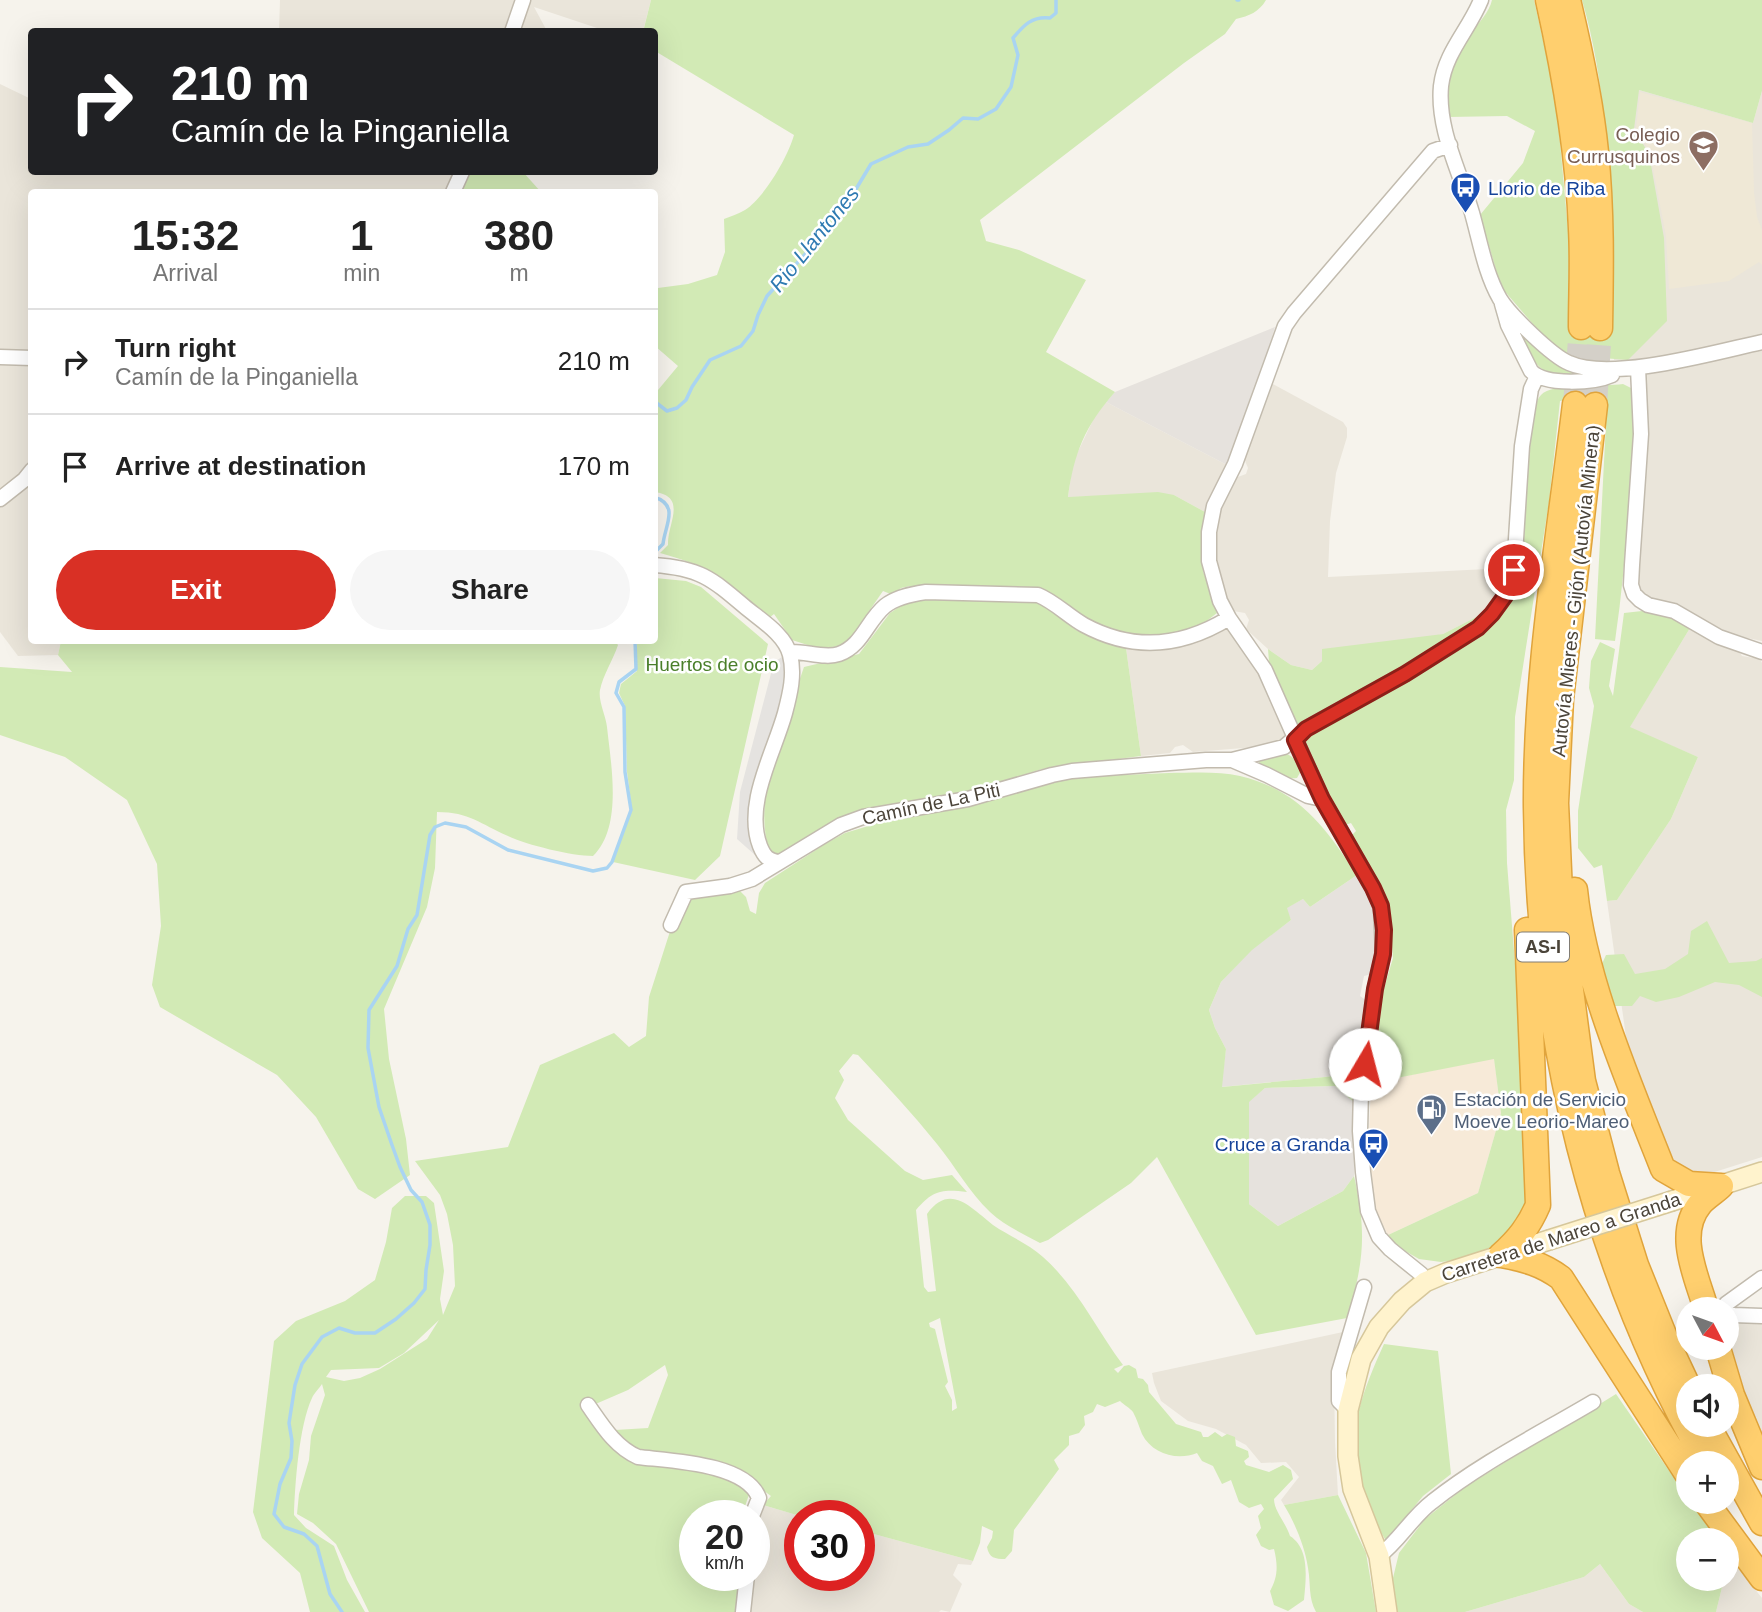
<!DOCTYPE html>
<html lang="en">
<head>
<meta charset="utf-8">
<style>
	:root { --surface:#fff; --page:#f6f6f6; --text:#222; --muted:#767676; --line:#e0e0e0; --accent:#d93025 }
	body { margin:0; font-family:Arial,sans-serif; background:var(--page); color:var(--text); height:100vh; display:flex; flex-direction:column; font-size:26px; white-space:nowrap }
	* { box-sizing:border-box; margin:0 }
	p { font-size:23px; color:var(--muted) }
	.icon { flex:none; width:38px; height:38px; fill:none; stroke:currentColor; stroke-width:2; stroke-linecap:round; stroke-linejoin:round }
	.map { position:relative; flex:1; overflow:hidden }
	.drawer { position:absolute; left:28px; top:189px; width:630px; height:455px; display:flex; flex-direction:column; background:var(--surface); border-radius:7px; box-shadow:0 7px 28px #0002 }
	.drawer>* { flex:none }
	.banner { position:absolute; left:28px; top:28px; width:630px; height:147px; border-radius:7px; box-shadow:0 7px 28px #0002; background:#202124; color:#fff; overflow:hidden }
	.needle { width:46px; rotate:131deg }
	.fabs { position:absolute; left:1676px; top:1297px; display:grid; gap:14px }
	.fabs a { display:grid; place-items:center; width:63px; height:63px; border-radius:50%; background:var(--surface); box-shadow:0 7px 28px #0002; font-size:35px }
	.speed { position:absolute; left:679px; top:1500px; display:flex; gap:14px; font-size:35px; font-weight:700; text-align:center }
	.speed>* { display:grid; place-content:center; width:91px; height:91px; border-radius:50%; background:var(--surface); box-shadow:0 7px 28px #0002; line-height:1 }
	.speed small { font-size:18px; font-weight:400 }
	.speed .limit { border:10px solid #d22; background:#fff; color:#111 }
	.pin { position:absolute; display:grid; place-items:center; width:60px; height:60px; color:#fff; margin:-30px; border:4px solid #fff; border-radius:50%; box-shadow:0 2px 7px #0007 }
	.me { position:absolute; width:77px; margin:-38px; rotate:8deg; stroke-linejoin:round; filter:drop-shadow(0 0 5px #0008) }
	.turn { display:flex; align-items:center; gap:24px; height:147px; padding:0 28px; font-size:32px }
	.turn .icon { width:91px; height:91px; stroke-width:2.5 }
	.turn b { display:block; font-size:49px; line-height:60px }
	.eta { display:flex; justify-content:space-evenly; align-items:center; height:119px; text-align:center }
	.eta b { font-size:42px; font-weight:700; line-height:49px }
	.button { display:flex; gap:14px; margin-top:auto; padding:14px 28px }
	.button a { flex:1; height:80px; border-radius:42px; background:var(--accent); color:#fff; font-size:28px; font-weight:700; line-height:80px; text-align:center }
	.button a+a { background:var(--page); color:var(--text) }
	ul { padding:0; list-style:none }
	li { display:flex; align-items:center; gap:21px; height:105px; padding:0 28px; border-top:2px solid var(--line) }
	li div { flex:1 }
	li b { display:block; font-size:26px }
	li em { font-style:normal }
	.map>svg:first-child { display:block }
	.residential { fill:#eae5da }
	.commercial { fill:#f7ead8 }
	.industrial { fill:#e6e2dd }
	.education { fill:#efe8d6 }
	.green { fill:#d2eab5; fill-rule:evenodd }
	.parking { fill:#e5e3e0 }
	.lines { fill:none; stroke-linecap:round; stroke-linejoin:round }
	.stream { stroke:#a9d4f2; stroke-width:3.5 }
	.highway-tunnel { stroke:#d4d0c8; stroke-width:24; stroke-dasharray:24 12; stroke-linecap:butt }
	.street-casing { stroke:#c2bbae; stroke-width:17 }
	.secondary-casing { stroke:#d6c79b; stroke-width:22 }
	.highway-casing { stroke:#e0a43c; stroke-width:27 }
	.street { stroke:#fff; stroke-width:14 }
	.secondary { stroke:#fff3cd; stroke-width:19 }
	.highway { stroke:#ffcf6e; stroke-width:24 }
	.secondary-bridge-casing { stroke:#d6c79b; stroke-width:22; stroke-linecap:butt }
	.secondary-bridge { stroke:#fff3cd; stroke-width:19 }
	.route-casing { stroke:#8d1f18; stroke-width:18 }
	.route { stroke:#d93025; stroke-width:12 }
	.labels { text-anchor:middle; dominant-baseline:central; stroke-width:5; stroke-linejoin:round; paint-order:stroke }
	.shield { fill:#fff; stroke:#817c74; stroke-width:2 }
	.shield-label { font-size:18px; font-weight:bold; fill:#4b4439 }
	.education-label { font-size:19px; fill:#785e54; stroke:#fff; text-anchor:end }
	.transit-label { font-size:19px; fill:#164399; stroke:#fff; text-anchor:start }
	.street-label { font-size:19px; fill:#4b4439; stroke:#fff }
	.park-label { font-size:19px; fill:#4a7f2a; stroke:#fff }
	.service-label { font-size:19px; fill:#4e5e75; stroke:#fff; text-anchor:start }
	.water-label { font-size:21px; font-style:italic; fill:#2e7ab2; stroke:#fff }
</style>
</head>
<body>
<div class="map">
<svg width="1762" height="1612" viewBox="0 0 1762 1612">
	<rect width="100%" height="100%" fill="#f6f3ec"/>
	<path class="residential" d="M280,0H651L643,31H606L534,7L547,31L279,32Z
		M0,84L31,99L32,172H468L460,192H32V640L61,641L58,655L18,656L0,632Z
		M1639,90L1753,123L1762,91V337L1638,361L1614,360L1603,99Z
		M1762,346V641L1733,635L1673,603L1645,596L1638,585L1646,435L1645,375Z
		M1271,383L1343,422L1347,428V437L1336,473L1330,521L1328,577L1507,568L1496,573L1495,584L1502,591L1492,609L1443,634L1322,661L1312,670L1291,665L1268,649L1246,629L1249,620L1245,613L1233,611L1229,606L1217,574L1215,530L1222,504L1235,478L1246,474L1248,468L1243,456Z
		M1106,402L1227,465L1225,476L1207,503L1205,512L1174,495L1068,497L1073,462L1094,418Z
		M1227,626L1252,660L1288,732L1280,745L1193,752L1183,745L1175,747L1170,753L1141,756L1126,648L1130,644Z
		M1690,628L1738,650L1742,656L1760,659L1762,663V1157L1702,1176L1680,1168L1667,1151L1627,1044L1607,901L1617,900L1671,819L1698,757L1629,728Z
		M1762,1321V1439L1747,1401L1727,1331V1322Z
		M1343,1332L1334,1377L1335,1442L1338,1495L1284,1505L1281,1500L1299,1477L1286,1462L1261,1463L1246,1445L1216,1429L1188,1421L1161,1401L1154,1383L1152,1373Z
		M763,1505L800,1516V1575H859V1530L973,1561L971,1565L958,1564L953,1575L962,1584L950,1612L941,1610L939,1612H745L750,1575H754V1546L758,1521Z
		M1729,1557L1762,1598V1612H1716L1724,1579L1727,1578Z
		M1600,1564L1629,1604L1643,1612H1465L1584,1577Z"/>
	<path class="commercial" d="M1494,1058L1501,1113L1478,1193L1388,1235L1376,1212L1368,1161L1371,1083Z"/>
	<path class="industrial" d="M1275,327L1254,398L1227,465L1106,402L1115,392Z
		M1357,875L1375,907L1379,958L1376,973L1364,976L1360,996L1370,1003L1356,1074L1221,1087L1226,1049L1215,1028L1209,1010L1221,982L1251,950L1291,920L1286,908L1303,899L1310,907Z
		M1335,1086L1355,1103L1354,1176L1343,1191L1278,1226L1249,1204V1101L1265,1088Z"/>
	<path class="education" d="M1640,92L1752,123L1754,192L1757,217L1762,230V265L1759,262L1729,281L1669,289L1666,236L1650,153L1636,128Z"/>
	<path class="green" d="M651,0H1266C1259,12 1249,16 1236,19L1225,34L1184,63L980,220L986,241L1019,250L1086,280L1046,352L1115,392C1085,426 1074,453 1068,497L1158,492L1174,495L1205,512L1203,571L1217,613L1204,623L1185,631L1169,636L1141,635L1107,630L1038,590L1017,587L910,586L901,588L893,595L883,591L845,646L817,648L792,640L774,614L769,618C732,584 710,566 660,553L668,545C667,524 688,497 655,492V401L658,390L678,366L655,346V293L658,288L688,284L717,275L725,252L724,219C731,216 738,214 745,210C764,198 788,157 794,135L655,51L654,32H643Z
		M1492,0H1534L1556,98L1569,241L1570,325L1610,330L1613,326C1608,218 1613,105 1582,0H1762V91L1753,123L1639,90L1634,129L1649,154L1664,238L1667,321L1628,360L1563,355L1545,338L1501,287L1480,215L1523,163L1535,131L1507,116L1448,117C1447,84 1450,59 1471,33C1479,22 1489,13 1492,0Z
		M468,172H523L541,192H460Z
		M1511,318L1587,374C1537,387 1530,355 1511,318Z
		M1623,384L1631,388C1636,417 1632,449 1631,480C1627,534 1623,587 1615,641L1595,639L1607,403L1578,398L1560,401L1549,502L1515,717L1514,780L1506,810L1507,863L1522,1051L1530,1202L1500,1243L1484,1253L1463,1259L1441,1262L1419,1259L1398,1247L1388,1235L1478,1193L1501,1113L1494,1059L1371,1083L1382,995L1393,958L1388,903L1351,836L1356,831L1351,823L1345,825L1303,742L1309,734L1489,626L1517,581L1532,421C1534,413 1535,401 1541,395C1552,382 1604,387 1623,384Z
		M655,578L686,581L701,587L768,644L720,856L695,880L613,862L632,810L627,772L625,706L619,693L621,684L637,671V641L654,640Z
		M913,598L1028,600L1045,606L1076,630L1126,648L1141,756L1042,769L967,793L868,808L830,823L779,855L770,852C750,798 787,719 804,667L859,654L890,613Z
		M1492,609L1487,615L1436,649L1300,725L1294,721L1269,662L1268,649L1291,665L1312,670L1322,661V649L1443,634Z
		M1642,611L1672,618L1690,628L1630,727L1698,757L1671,819L1617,900L1607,901L1602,865L1594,868L1578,848V811L1594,706L1589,688L1591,661L1600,642L1615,649L1609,686L1613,696L1624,613Z
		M615,641L618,645C613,660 603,675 600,690C598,701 606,716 607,727C611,765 623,827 593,856C572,856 527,845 508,836C480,824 470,812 437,812L435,868L427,907L384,1009L389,1059L406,1139L410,1175L375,1199L358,1189L316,1117L277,1075L160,1007L152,985L161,926L157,864L127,800L65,757L0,735V667L72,672L58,655L61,641Z
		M1283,753C1294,755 1296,762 1301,771L1297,778C1285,780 1266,773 1259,763L1260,759Z
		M1169,773C1192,773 1218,771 1240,776C1299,790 1325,827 1357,875L1310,907L1303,899L1287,908L1291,920L1252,950L1221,982L1209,1010L1215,1028L1226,1049L1222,1087L1356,1074L1355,1103L1335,1086L1265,1088L1249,1102V1204L1278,1226L1343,1191L1354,1176C1367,1232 1364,1263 1347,1318L1256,1335L1157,1157L1131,1183L1048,1240L1040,1243C1023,1234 1004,1225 990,1212C969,1192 955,1166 937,1144C912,1113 885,1084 858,1055L853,1054L839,1071L844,1080L835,1098L848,1120L905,1171L923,1180L952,1175L967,1192C942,1189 933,1190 916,1210L924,1287L928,1292L936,1291L927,1214C950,1182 971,1208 993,1225C1009,1236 1029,1244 1043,1257C1077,1287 1096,1329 1123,1365L1114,1369L1118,1373L1124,1366L1129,1365L1136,1369L1138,1378L1143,1379L1148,1385L1149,1392L1176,1424L1201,1432L1203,1437H1208L1215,1432L1222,1437L1227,1434L1235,1437L1236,1446L1248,1451L1249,1457L1244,1461L1246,1465L1269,1472L1283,1465L1291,1470L1293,1479L1274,1499C1274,1511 1286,1523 1290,1536C1310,1549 1306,1578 1304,1600L1288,1611L1274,1605L1270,1591C1278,1577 1278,1565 1274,1549L1269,1550L1261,1546L1256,1535L1261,1528L1258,1516L1264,1509L1261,1504L1249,1508L1239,1502L1231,1480L1222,1484L1213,1466L1202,1461L1197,1453C1177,1461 1152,1454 1142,1434C1139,1427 1137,1419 1133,1412C1130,1408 1124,1405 1120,1401L1105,1407L1097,1404L1093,1412L1084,1416L1085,1425L1079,1433L1069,1436V1445L1054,1460L1059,1469L1014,1530L1012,1551L1005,1559C995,1559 989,1558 987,1547L992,1538L993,1531L982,1526L980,1543L973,1561L859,1530V1516H800L763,1505L771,1496L753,1483L742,1515L695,1516V1575H739L736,1612H369L336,1544L313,1523L297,1514L299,1494L309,1460L311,1436L325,1395L322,1384C319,1389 314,1393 312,1398C299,1426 295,1484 294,1515L306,1528L334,1546L347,1580L365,1612H310L300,1573L262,1538L253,1512L274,1341L296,1321L345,1301L375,1280L386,1242L392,1208L405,1196H426L434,1203L444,1271L440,1299L443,1315L455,1286L453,1245L447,1214L440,1195L415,1161L508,1147L540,1065L614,1033L629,1047L646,1036L649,997L673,922L685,902L699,894L740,891L746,897L750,911L756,914L759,893L765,883L825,844L845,833L895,818L968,803L974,805L1075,777ZM940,1318L957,1408L952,1411V1400L945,1386L948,1382L935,1329L930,1327L929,1323ZM439,1320L427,1339L380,1369L360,1378L344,1381L326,1377L331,1370L379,1368L404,1353ZM665,1365L668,1375L648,1428L615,1430L584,1409L628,1390Z
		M1707,921L1729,963L1756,961L1762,958V997L1739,985L1715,982L1679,997L1656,1002L1640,996L1632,1006H1612L1601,966L1606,955L1624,954L1635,974L1665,969L1688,954L1691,931Z
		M1384,1344L1438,1351L1451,1474L1423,1496L1386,1541C1364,1504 1350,1453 1359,1410C1365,1387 1374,1366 1384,1344Z
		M1616,1394L1717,1540H1689V1578L1724,1579L1716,1612H1643L1629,1604L1600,1564L1584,1577L1465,1612H1396L1392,1582L1399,1553L1425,1519L1465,1487Z
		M1338,1495L1366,1553L1376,1612H1316C1308,1597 1311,1585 1308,1568C1305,1547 1295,1523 1284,1505Z"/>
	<path class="parking" d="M790,652L779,715L752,804L755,855L737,839L740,792L774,662Z"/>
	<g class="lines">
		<path class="stream" d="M1237,0H1239
			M654,401L667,411L677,408L686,400L692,387L710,360L741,346L753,331L758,315L767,296L819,239L824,224L832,213L844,209L871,164L908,147L928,144L949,130L963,118L978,119L996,109L1011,87L1018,55L1013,38C1024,25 1032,16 1050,18L1056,13V0
			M654,497C680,505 665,525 663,544L654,553
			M342,1612L330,1594L317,1546L304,1534L284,1527L274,1514L280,1484L291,1458L292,1441L289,1423L295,1385L302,1364L322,1337L339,1328L355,1333H375L396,1319L414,1303L425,1289L426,1270L430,1245V1225L422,1202L411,1190L400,1167L392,1145L379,1107L368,1048L369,1010L397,966L408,929L417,915L430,835L435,827L445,823L466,827L508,850L593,871L607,868L612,862L631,810L625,772L624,707L616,693L619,682L636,669L635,640"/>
		<path class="highway-tunnel" d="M1575,404L1581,327
			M1595,405L1600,328"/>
		<defs>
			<path id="street" d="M1481,0C1469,30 1445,52 1441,86C1437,130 1460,171 1472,213C1480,241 1485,273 1500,299C1510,315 1552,356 1569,363C1611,382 1716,352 1762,342
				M512,32L523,0
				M453,192L462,172
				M1502,304L1508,325L1531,371C1545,386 1594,383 1612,375
				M0,357L32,358
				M1638,368L1641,434L1632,565L1631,585L1634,594L1640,600L1648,605L1674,611L1719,637L1762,652
				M0,499L24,480L32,470
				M654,565C699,568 711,578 744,606C759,619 785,634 790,655C795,674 790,694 785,713C774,753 744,804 760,846C764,856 768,861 779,862
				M790,652C805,651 825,659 839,654C862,646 867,621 885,606C896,597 912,594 926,592L1038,595C1055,602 1068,616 1084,625C1134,652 1182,647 1229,618
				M1232,760L1267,775L1308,796L1322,799
				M671,925L686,892L730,886L752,879L841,825L863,817L968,799L1052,775L1072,771L1206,760H1232L1284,747L1305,729L1405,674L1478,628L1492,614L1505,596L1514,570L1522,446L1531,389L1537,376
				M1425,1282L1421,1274L1390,1249L1379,1237L1368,1211L1363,1172L1360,1131L1361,1089L1375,989L1383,954L1381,906L1373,888L1322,799L1265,670L1229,618L1220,601L1209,561V532L1214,506L1235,464L1285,326L1294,313L1433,151L1450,145
				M1726,1309V1304L1762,1278
				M1727,1312L1733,1315L1762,1316
				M588,1405C602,1425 615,1447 638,1457C670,1461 746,1463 759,1498L752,1516
				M1348,1410L1339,1401V1372L1364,1287
				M1379,1556C1399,1541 1412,1517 1432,1502C1481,1463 1539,1434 1593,1402
				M743,1612L747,1575"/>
			<path id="secondary" d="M1672,1201L1762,1172
				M1387,1612L1379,1556L1353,1489L1348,1456V1410L1361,1359L1379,1327L1402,1301L1425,1282L1446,1273L1549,1240"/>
			<path id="highway" d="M1548,0C1565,76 1578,151 1581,229C1583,262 1581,294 1581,327
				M1568,0C1580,50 1591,101 1596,152C1602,211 1601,269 1600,328
				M1575,404C1559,537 1535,672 1536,807C1538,1036 1592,1263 1706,1463
				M1595,405L1561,699L1556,803L1561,914L1583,1081L1607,1173L1636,1265L1665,1337L1689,1388
				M1575,890C1584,980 1630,1085 1663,1169L1689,1184L1721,1186
				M1501,1255C1518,1240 1529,1226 1538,1205L1527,930
				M1501,1255C1524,1259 1542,1264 1561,1278L1689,1477
				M1706,1309C1697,1277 1675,1234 1700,1204C1706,1197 1715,1192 1721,1186
				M1718,1348L1732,1395L1762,1467
				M1707,1424L1762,1523
				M1706,1502L1762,1578"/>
		</defs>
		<use href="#street" class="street-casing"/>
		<use href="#secondary" class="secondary-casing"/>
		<use href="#highway" class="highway-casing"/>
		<use href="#street" class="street"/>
		<use href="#secondary" class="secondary"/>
		<use href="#highway" class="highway"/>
		<defs>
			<path id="secondary-bridge" d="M1549,1240L1672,1201"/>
		</defs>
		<use href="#secondary-bridge" class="secondary-bridge-casing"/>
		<use href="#secondary-bridge" class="secondary-bridge"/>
	</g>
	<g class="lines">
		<defs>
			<path id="route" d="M1365,1064L1375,989L1383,954L1384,930L1381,906L1373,888L1322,799L1295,740L1306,729L1405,674L1478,628L1492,614L1505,596L1514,570"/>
		</defs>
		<use href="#route" class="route-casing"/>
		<use href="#route" class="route"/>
	</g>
	<defs>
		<symbol id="school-pin" viewBox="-11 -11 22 30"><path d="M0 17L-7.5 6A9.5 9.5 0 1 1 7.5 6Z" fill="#8d6e63" stroke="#fff"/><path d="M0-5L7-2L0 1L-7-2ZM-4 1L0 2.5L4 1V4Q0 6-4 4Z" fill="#fff"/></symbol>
		<symbol id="bus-pin" viewBox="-11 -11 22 30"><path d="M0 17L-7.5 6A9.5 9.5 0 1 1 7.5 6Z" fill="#1a4fb4" stroke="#fff"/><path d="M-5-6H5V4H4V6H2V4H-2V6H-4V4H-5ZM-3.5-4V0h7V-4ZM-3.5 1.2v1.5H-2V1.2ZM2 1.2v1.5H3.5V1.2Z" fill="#fff"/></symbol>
		<symbol id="fuel-pin" viewBox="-11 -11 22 30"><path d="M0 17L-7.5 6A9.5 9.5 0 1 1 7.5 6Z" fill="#5c6f8a" stroke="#fff"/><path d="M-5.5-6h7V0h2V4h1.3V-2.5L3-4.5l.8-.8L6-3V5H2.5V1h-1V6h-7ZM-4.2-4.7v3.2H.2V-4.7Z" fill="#fff"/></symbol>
	</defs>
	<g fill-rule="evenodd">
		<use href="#school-pin" x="1686" y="128" width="35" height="47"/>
		<use href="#bus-pin" x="1448" y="170" width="35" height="47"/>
		<use href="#fuel-pin" x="1414" y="1092" width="35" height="47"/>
		<use href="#bus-pin" x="1356" y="1126" width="35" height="47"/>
	</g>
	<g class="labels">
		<rect class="shield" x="1517" y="932.5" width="52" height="29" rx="5"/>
		<g class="shield-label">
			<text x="1543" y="947">AS-I</text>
		</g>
		<g class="education-label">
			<text x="1680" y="134">Colegio<tspan x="1680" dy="22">Currusquinos</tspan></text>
		</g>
		<g class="transit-label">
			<text x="1488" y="188">Llorio de Riba</text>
			<text x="1350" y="1144" text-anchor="end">Cruce a Granda</text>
		</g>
		<g class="street-label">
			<text transform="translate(1576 591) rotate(-84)">Autovía Mieres - Gijón (Autovía Minera)</text>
			<text transform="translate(931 804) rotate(-12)">Camín de La Piti</text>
			<text transform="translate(1561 1237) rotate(-18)">Carretera de Mareo a Granda</text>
		</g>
		<g class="park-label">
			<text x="712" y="664">Huertos de ocio</text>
		</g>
		<g class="service-label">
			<text x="1454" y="1099">Estación de Servicio<tspan x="1454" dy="22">Moeve Leorio-Mareo</tspan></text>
		</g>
		<g class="water-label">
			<text transform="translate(814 239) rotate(-51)">Rio Llantones</text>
		</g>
	</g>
</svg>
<div class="fabs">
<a><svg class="needle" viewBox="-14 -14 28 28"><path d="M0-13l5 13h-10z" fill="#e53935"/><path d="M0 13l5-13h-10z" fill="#767676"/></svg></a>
<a><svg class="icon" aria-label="sound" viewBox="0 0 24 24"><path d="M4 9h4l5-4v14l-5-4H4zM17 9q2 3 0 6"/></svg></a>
<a>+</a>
<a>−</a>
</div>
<div class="speed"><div>20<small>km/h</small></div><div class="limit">30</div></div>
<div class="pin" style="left:1514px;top:570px;background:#d93025"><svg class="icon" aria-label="arrive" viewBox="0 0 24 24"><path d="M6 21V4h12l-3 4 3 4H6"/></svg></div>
<svg class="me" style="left:1365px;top:1064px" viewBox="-20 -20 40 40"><circle r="19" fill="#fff"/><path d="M0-13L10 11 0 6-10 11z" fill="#d93025"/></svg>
<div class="banner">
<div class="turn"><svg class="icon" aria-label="right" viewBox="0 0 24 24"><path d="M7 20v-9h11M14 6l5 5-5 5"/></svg><div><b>210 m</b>Camín de la Pinganiella</div></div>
</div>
<section class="drawer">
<div class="eta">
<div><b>15:32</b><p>Arrival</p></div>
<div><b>1</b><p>min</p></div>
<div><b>380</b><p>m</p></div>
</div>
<ul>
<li><svg class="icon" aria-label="right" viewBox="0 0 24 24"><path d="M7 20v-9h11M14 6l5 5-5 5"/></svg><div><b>Turn right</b><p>Camín de la Pinganiella</p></div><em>210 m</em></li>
<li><svg class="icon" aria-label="arrive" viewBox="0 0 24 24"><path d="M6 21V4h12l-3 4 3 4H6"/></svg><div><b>Arrive at destination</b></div><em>170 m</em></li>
</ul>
<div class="button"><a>Exit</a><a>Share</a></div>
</section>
</div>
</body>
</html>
